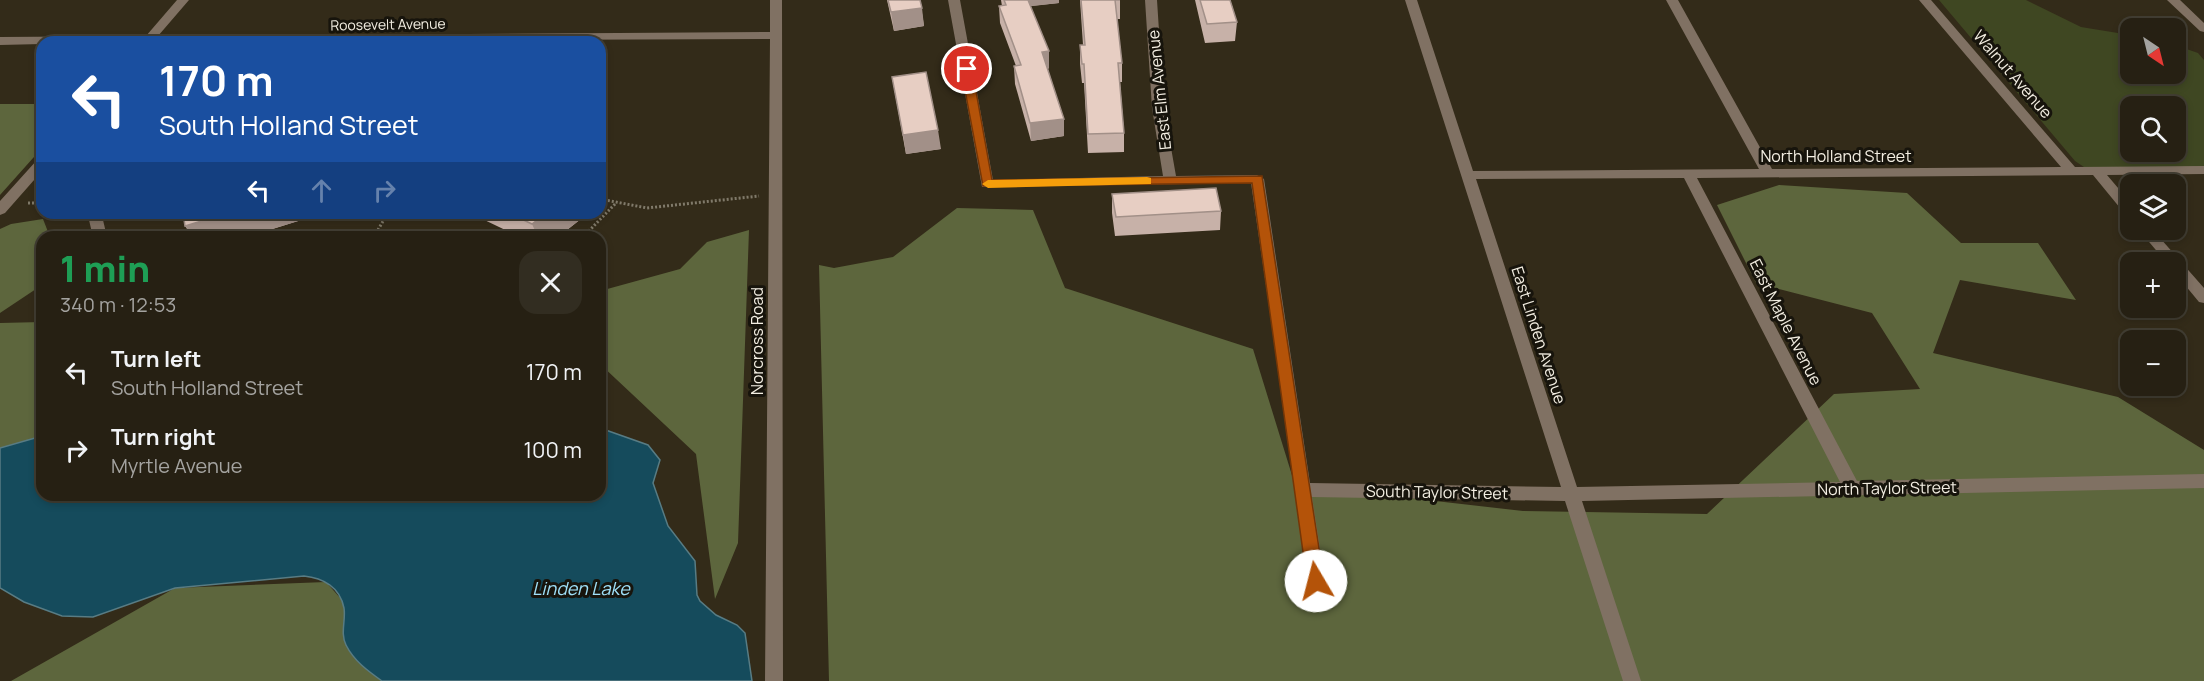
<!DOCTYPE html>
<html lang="en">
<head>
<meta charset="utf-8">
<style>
	:root { --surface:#262013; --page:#322d21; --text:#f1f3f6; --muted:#a4a3a0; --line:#423e33 }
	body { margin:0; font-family:Manrope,sans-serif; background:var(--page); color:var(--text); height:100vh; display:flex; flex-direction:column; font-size:22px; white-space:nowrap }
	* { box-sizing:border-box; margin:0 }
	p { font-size:20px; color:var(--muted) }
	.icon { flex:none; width:33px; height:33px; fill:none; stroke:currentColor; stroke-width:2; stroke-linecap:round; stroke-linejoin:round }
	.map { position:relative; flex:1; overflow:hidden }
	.panel { position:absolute; left:36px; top:231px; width:570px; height:270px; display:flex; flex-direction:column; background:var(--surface); border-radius:18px; box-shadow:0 3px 9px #0003,0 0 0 2px var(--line) }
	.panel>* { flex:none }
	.hud { position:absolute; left:36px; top:36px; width:570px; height:183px; border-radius:18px; box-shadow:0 3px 9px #0003,0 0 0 2px var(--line); background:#1a4fa0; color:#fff; overflow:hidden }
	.needle { width:39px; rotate:145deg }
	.fabs { position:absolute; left:2120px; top:18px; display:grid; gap:12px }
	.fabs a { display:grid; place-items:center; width:66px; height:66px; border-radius:12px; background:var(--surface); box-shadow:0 3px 9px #0003,0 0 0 2px var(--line); font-size:30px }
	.pin { position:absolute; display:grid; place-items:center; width:51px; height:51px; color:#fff; margin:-26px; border:3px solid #fff; border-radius:50%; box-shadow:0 2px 6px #0007 }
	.me { position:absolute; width:66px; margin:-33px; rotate:352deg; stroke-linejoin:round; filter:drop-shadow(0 0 4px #0008) }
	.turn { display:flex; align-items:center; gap:21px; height:126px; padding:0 24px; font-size:27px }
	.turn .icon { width:78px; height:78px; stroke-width:2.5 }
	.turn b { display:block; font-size:42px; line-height:51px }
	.lanes { display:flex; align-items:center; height:57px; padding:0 24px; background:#0003; justify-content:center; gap:30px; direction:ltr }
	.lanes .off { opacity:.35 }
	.round { display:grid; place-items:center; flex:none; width:63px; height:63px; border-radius:18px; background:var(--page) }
	.overview { display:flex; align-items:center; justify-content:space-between; height:102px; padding:0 24px }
	h1 { font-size:36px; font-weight:800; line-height:45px; color:#1e9e55 }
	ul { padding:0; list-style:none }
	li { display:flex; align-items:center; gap:18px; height:78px; padding:0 24px }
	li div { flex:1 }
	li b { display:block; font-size:22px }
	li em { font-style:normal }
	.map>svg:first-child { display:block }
	.green { fill:#3f4722; fill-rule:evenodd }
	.forest { fill:#5d663d }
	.water { fill:#154b5c; stroke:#587c84; stroke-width:1.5 }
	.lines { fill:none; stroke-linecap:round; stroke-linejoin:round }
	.path { stroke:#807a6a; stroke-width:3; stroke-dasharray:2 2; stroke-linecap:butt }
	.minor { fill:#807163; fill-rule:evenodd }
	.wall { fill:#c7b1a8 }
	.shaded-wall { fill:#a29088 }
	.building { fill:#e7cec3; stroke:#a29088; stroke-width:1.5 }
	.route { fill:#b45309; stroke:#753606; stroke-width:1.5 }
	.slow { fill:#f59e0b }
	.labels { text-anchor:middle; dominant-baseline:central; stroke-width:6; stroke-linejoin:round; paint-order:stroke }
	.far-street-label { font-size:14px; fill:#f3eee2; stroke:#17140c }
	.street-label { font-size:16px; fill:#f3eee2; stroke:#17140c }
	.water-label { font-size:18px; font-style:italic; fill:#9fe0f8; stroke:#17140c }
</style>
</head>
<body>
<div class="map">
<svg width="2204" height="681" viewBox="0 0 2204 681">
	<rect width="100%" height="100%" fill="#332b19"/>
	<path class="green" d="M1939,0H2026L2081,27L2130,35V74H2175V45L2198,53L2204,60V167H2084L2075,161ZM2130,106H2175V152H2130Z"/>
	<path class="forest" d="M0,104H42V148L0,195Z
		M1779,185L1907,193L1961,243H2038L2076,300L1960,280L1933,353L2118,397L2204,450V681H829L819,265L834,268L893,257L957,208L1033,210L1065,288L1253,349L1295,485L1523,511L1707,514L1834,394L1920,389L1872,313L1756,283L1717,205Z
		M43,219L50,237H42V285L0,313V229L11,224Z
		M749,230L738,543L715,599L696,454L600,364V291L680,269L707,242Z
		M42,322V436L0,449V323Z
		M326,582L414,681H11L175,588Z"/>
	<path class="water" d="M600,428L648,445L660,460L653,483L668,526L695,561L697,595L700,601L716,615L737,625L745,633L752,681H382C368,671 354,661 346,645C340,633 346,620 344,608C340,587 323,578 304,576L175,588L93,617L62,616L24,602L0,588V448L42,436V495H600Z"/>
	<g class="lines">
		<path class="path" d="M600,199L647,208L759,196
			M28,203H42
			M374,237L386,216
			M583,237L616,203"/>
		<path class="minor" d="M177,0H189L158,36L770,32V0H782L783,681H765L770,39L42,42V44L0,45V37L146,36Z
			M948,0H960L993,180L1163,176L1152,108L1145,0H1157L1164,108L1176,176L1257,175L1264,179L1310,483L1561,487L1405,0H1417L1473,171L1759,169L1666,0H1678L1772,169L2061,167L1919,0H1931L2075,167L2204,166V174L2107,175L2130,202V216L2125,214L2093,175L1697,178L1857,481L2204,474V488L1582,501L1641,681H1623L1565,501L1312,497L1325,581L1322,586L1316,589L1310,586L1251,183L982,187ZM1684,178L1840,482L1577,487L1476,179Z
			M2167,0H2180L2204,23V32L2200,31Z
			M42,159V171L5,213L0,215V201L37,160Z
			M91,213H105L103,220L107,237H93L89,220Z
			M2139,230H2153L2204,288V303L2199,302L2175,273V262H2166Z"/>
	</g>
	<path class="wall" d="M887,0H920L924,26L894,31Z
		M1001,0H1059V3L1030,6L1049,51V68L1048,69L1064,136L1031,141L1015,84L1014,66H1016L1000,23L999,6H1002Z
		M1080,0H1120V19H1117L1122,63V82H1120L1124,133V152L1088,153L1084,83H1082L1080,64V45H1083Z
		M1195,0H1230L1237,22L1235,41L1205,43Z
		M892,77L941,149L906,154Z
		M1112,194L1221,211L1220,230L1115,236L1112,213Z
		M183,213H585L586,215L558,237H520L474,215L311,217L247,237H193L185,226Z"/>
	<path class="shaded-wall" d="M1024,0H1059V3L1024,7Z
		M922,8L924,26L894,31L891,12Z
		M1049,51V68L1043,69L1042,52Z
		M1064,119V136L1031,141L1030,123Z
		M938,130L941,149L906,154L903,135Z
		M228,213H308L311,217L247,237H193L185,226Z
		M546,213H585L586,215L558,237H538L532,224Z"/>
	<path class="building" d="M888,0H920L922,8L891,12Z
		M1004,0H1028L1049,51L1042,52L1064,119L1030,123L1014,66L1021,65L999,6L1006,5Z
		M1081,0H1120H1115L1122,63H1118L1124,133L1088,134L1084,64H1082L1080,45H1085Z
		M1200,0H1230L1237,22L1207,24Z
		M926,72L938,130L903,135L892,77Z
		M1216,188L1221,211L1116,217L1112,194Z
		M183,213H228L185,226Z
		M509,213H546L532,224Z"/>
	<path class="route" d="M967,66L972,69L992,180L1262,176L1324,581L1321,586L1316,588L1310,586L1307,581L1252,183L983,186L961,69Z"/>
	<path class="slow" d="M1147,177L1151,178V184L988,188L982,184L988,180Z"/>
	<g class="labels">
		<g class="far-street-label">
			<text transform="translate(388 24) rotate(-1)">Roosevelt Avenue</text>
		</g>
		<g class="street-label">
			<text transform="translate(2013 74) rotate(49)">Walnut Avenue</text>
			<text transform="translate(1159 90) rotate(-96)">East Elm Avenue</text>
			<text x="1836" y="156">North Holland Street</text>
			<text transform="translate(1786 322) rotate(63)">East Maple Avenue</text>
			<text transform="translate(1539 335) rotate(72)">East Linden Avenue</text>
			<text transform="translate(757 341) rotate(-90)">Norcross Road</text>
			<text transform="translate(1887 488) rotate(-1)">North Taylor Street</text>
			<text transform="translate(1437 492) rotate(1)">South Taylor Street</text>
		</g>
		<g class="water-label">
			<text x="581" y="588">Linden Lake</text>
		</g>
	</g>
</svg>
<div class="fabs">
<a><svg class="needle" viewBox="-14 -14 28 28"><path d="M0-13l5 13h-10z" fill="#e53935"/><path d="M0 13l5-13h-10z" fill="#a4a3a0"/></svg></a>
<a><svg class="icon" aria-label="search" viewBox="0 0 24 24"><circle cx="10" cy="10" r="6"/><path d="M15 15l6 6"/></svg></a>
<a><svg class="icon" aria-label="layers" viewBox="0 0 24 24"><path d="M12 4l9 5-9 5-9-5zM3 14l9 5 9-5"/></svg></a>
<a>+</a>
<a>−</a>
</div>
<div class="pin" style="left:967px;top:69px;background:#d93025"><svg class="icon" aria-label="arrive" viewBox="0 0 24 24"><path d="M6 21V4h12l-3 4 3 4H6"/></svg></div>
<svg class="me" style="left:1316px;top:581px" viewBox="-20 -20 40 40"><circle r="19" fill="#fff"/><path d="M0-13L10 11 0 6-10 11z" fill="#b45309"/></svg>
<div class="hud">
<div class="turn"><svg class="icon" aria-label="left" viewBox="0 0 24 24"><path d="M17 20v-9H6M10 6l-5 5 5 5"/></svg><div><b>170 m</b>South Holland Street</div></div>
<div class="lanes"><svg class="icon" aria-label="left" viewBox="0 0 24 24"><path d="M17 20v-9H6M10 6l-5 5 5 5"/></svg><svg class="icon off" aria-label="ahead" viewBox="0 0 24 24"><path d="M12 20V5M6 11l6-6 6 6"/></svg><svg class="icon off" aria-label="right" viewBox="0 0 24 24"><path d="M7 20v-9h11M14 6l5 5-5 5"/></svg></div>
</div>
<section class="panel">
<div class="overview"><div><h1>1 min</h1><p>340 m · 12:53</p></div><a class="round"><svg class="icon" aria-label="close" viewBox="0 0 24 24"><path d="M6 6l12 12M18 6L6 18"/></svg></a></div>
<ul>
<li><svg class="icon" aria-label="left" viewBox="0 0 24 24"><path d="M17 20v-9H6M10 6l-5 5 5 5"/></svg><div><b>Turn left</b><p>South Holland Street</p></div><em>170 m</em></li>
<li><svg class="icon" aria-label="right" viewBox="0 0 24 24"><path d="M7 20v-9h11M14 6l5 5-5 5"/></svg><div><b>Turn right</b><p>Myrtle Avenue</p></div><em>100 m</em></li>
</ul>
</section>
</div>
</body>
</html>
